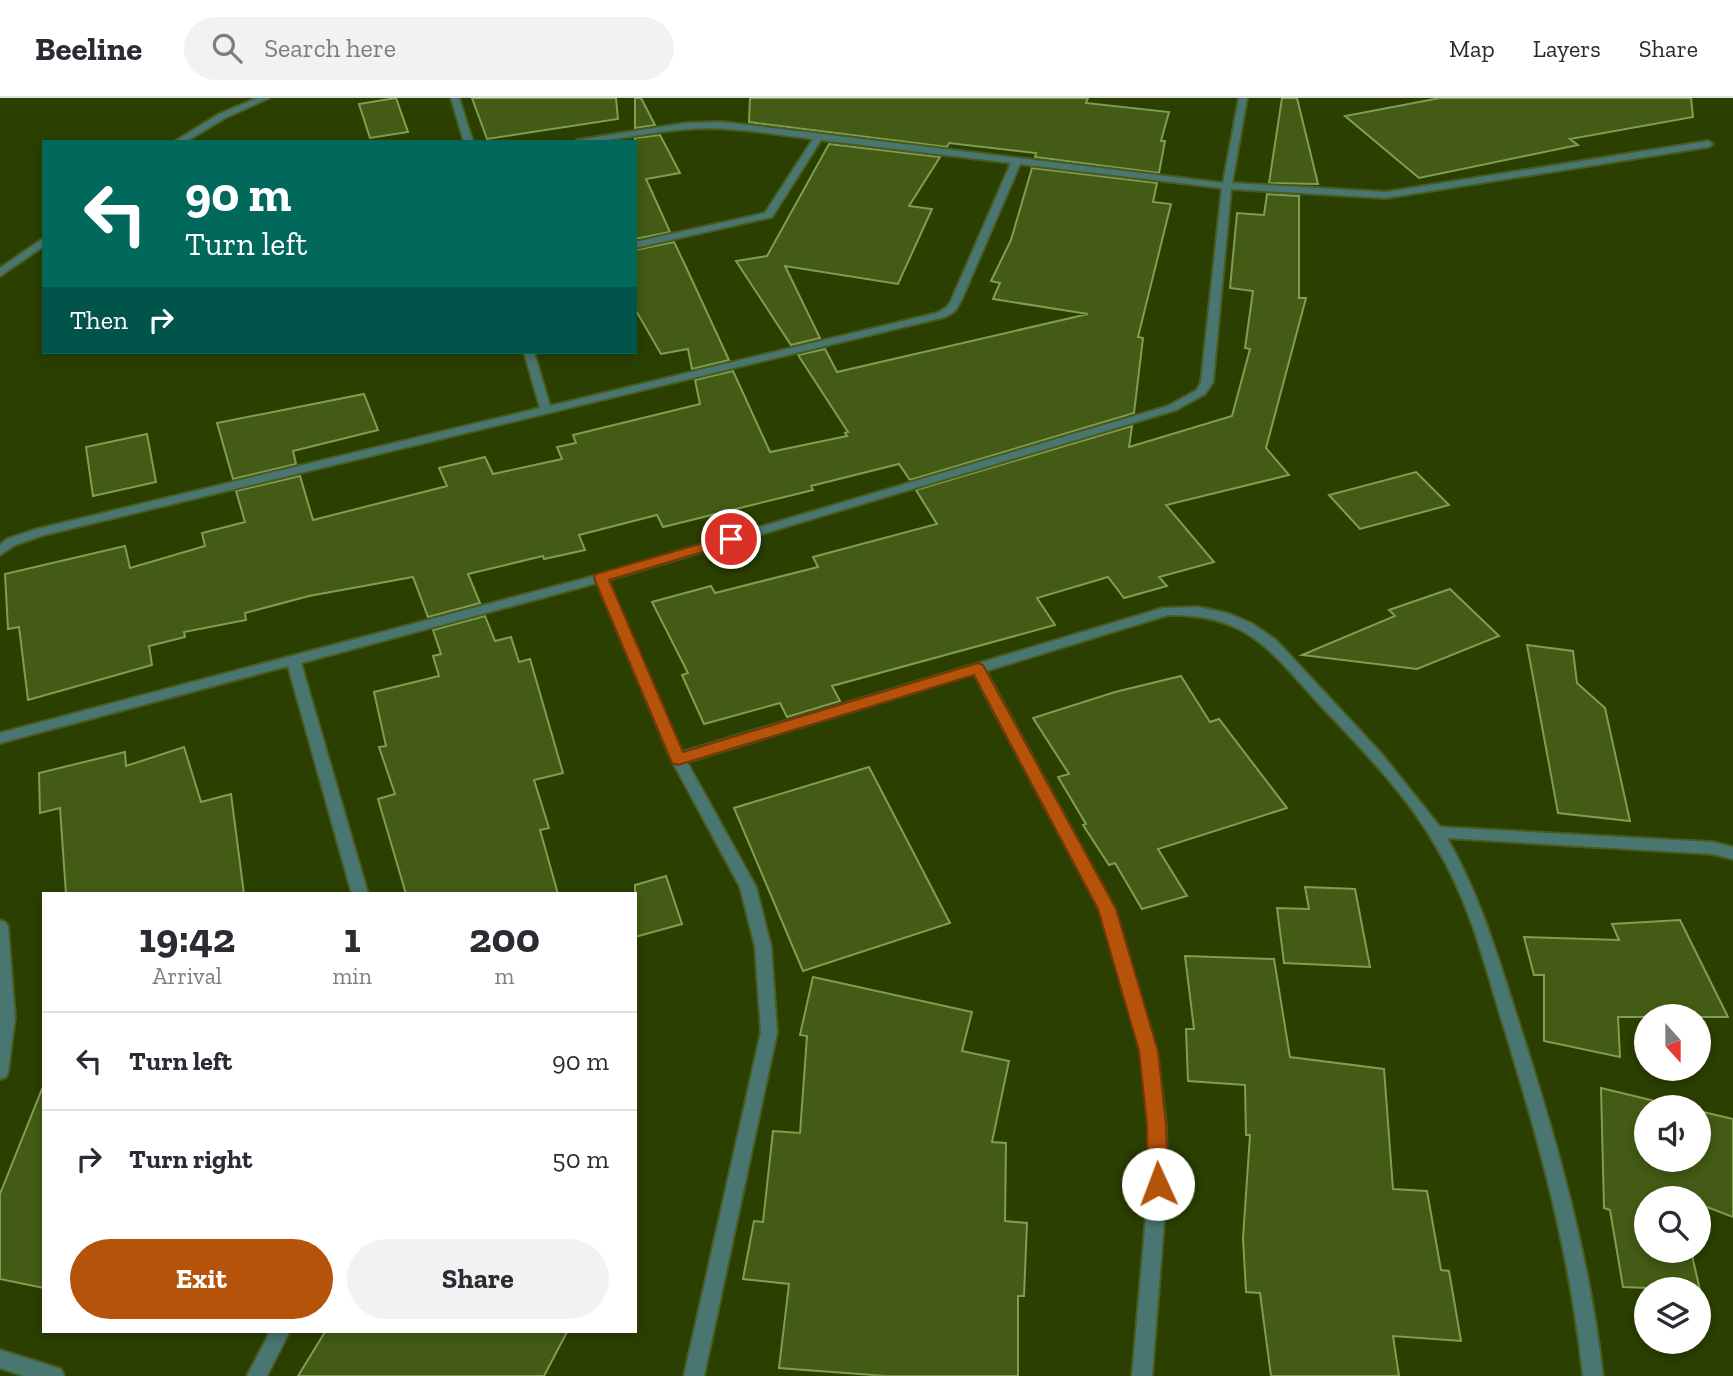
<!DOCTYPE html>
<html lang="en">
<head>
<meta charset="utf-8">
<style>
	:root { --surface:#fff; --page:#f2f2f3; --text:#2b2b33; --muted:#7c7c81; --line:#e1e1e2; --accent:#b45309 }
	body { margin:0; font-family:"Zilla Slab",serif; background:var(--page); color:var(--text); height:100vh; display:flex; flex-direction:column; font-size:26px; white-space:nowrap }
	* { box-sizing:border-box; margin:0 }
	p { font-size:23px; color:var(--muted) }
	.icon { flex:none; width:38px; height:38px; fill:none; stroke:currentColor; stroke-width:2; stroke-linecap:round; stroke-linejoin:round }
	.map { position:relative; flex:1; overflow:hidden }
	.drawer { position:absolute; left:42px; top:794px; width:595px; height:441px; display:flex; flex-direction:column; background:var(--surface); border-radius:0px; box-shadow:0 4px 10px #0003 }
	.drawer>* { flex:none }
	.top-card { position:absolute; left:42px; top:42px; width:595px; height:214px; border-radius:0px; box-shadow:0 4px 10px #0003; background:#00695c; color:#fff; overflow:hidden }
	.needle { width:46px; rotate:159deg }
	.fabs { position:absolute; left:1634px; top:906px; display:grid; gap:14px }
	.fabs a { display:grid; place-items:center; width:77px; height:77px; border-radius:50%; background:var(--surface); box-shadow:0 4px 10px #0003; font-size:35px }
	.pin { position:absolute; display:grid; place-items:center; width:60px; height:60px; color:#fff; margin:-30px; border:4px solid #fff; border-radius:50%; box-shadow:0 2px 7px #0007 }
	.me { position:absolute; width:77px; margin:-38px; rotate:358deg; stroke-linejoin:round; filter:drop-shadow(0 0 5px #0008) }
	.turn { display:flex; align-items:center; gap:24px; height:147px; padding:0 28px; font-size:32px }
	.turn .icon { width:91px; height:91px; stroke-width:2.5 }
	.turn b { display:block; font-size:49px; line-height:60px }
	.then { display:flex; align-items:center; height:66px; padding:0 28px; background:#0003; gap:14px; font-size:26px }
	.eta { display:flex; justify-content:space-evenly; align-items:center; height:119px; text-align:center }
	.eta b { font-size:42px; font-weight:800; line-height:49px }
	.primary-button { display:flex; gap:14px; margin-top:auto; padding:14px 28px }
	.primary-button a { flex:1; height:80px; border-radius:42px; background:var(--accent); color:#fff; font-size:28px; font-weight:800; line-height:80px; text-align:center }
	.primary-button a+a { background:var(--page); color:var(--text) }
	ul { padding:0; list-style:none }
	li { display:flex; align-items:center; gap:21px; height:98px; padding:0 28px; border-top:2px solid var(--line) }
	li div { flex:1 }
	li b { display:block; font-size:26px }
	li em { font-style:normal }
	header { display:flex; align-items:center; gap:42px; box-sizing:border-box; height:98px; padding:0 35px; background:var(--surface); border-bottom:2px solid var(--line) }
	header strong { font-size:33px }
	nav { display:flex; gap:38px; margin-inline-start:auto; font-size:24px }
	.search { width:490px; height:63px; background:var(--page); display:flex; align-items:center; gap:18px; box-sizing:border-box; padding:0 24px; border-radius:38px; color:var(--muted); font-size:26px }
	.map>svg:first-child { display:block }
	.building { fill:#435b14; stroke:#809e51; stroke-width:2 }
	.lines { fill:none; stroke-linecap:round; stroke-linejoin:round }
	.street-casing { stroke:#485b20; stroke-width:4 }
	.street { fill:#4a7671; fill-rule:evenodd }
	.route { fill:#b45309; stroke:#753606; stroke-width:2 }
</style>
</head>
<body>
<header>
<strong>Beeline</strong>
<div class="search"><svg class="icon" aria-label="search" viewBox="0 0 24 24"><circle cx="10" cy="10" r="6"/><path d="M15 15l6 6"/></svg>Search here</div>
<nav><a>Map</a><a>Layers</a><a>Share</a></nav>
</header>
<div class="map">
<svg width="1733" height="1278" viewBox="0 0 1733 1278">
	<rect width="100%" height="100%" fill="#2b3f00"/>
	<path class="building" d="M396,0L408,34L370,40L359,6Z
		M472,0H616L618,21L487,41Z
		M635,0H641L655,27L635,30Z
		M750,0H1088L1086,5L1169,14L1161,43H1165L1159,75L1035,59L1036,55L949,45L947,49L749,24Z
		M1282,0H1297L1318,86L1269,85Z
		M1440,0H1691L1693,19L1570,41L1578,47L1419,80L1345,18Z
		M660,37L680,75L646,81L670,134L635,141V40Z
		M829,46L940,59L909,108L932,111L898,186L785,168L820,240L791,247L736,163L767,158Z
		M1032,70L1157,85L1153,104L1171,106L1138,239L1143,240L1134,315L910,382L899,366L811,388L813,392L663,429L657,417L579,437L585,452L544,461L543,458L468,476L480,505L428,519L413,479L309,498L245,515L246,522L184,534L185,539L149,548L152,567L28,602L19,529L8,531L5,476L125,448L130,470L205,448L202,435L245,424L236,393L300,378L313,422L447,388L439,370L485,359L493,376L562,361L557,349L576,345L573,337L700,306L695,282L733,273L770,354L847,338L845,335L848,334L798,257L825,251L837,274L1088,216L993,201L1000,185L991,183L1011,142Z
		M1267,96L1299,98V200H1306L1266,350L1289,377L1166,407L1214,464L1159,479L1167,488L1124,500L1108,479L1037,500L1055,527L832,588L840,603L787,619L780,605L704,626L682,577L688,575L652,504L711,488L715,495L818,469L813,459L937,426L916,392L1132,328L1129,349L1232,318L1250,251L1245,250L1253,193L1230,190L1237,115L1264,117Z
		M674,144L686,169L729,262L692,271L688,251L661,256L635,211V152Z
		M364,296L378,332L293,353L296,366L233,381L217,325Z
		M147,336L156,384L93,398L86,349Z
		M1416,374L1449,407L1360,431L1329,397Z
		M1450,491L1499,538L1417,571L1302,557L1395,518L1389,512Z
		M485,518L495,543L511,539L519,564L530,561L563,675L534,682L549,730L540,732L558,796H406L378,701L395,696L379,649L386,648L374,594L439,578L433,558L441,556L433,532Z
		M1527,547L1573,553L1577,585L1605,610L1630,723L1558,715Z
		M1181,578L1210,624L1219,621L1287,710L1158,751L1187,798L1142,811L1115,765L1109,767L1083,727L1086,726L1058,679L1069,676L1033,620L1115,594Z
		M184,649L201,704L231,696L244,796H66L60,710L40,715L39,675L125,654L126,668Z
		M869,669L950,825L803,873L734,710Z
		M666,778L682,826L635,839V787Z
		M1305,789L1355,791L1370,869L1284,865L1277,810L1309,811Z
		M1680,822L1728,919H1618L1620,959L1544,943V877H1534L1524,839L1619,842L1612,826Z
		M1185,858L1274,861L1290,959L1384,971L1393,1091L1427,1093L1441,1172L1449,1173L1461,1243L1393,1238L1399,1278H1271L1260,1195L1246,1194L1243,1140L1250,1037H1246L1245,987L1188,983L1186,931H1194Z
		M813,879L972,914L962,953L1009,963L992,1044L1006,1045L1005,1123L1027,1125L1024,1198H1018V1278H886L779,1270L789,1186L743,1181L754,1123L763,1124L773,1033L800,1035L807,938L800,937Z
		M1601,990L1684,1010H1647V1062H1699V1013L1733,1021V1119L1699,1106V1101L1679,1098V1101H1647V1153H1691L1700,1192L1623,1189L1610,1112L1604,1110Z
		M42,991L44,992V1190L0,1181V1096Z
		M325,1234H567L544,1278H298Z"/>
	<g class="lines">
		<defs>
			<path id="street" d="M257,0H269L225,20L185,44H174L219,16Z
				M451,0H459L473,44H464Z
				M1239,0H1247L1232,85L1386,94L1708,43L1713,46L1708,49L1386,100L1231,91L1213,284L1205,296L1176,312L608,482L682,654L1163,510L1198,509L1227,515L1251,525L1276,542L1381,655L1440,729L1712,744L1733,749V761L1712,756L1447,740C1481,799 1499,863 1520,928C1557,1044 1589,1156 1603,1278H1583C1570,1154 1539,1042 1502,923C1484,864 1469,803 1437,750C1407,697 1362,651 1320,607C1271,553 1248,516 1168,517L986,573L1115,811L1157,953L1166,1027L1167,1085L1152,1278H1132L1149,1085L1148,1027L1141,953L1099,811L974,576L687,664L756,789L771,848L777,934L704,1278H684L761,934L755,848L740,789L671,661L597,485L301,565L368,796H352L288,568L0,645V635L598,477L1168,308L1197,292L1201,284L1222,90L1020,66L961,203L955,213L945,219L44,437L15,447L0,457V447L7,441L37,431L540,310L524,254H534L550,308L937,215L947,209L951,203L1011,65L821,42L772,119L635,150V144L765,115L813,41C772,36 730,28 689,31C651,33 614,44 576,44L577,42L686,25L722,24L1223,85Z
				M44,140V148L0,178V170Z
				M0,822L5,824L8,828L15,920L8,974L6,979L0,981Z
				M270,1234H289L267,1278H247Z
				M0,1252L61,1271L64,1278H24L0,1270Z"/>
		</defs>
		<use href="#street" class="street-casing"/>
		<use href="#street" class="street"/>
	</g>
	<path class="route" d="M731,437L736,438V444L609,482L683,654L978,565L983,567L1116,811L1158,953L1166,1027L1168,1086L1165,1092L1158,1095L1151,1092L1148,1086L1147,1027L1139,953L1098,811L974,577L678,667L672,665L594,480L596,476Z"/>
</svg>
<div class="fabs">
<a><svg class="needle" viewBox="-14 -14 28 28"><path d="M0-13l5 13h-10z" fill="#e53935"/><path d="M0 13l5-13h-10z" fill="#7c7c81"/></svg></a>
<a><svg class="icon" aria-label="sound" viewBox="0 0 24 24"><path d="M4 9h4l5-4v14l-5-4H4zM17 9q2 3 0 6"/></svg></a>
<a><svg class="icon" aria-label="search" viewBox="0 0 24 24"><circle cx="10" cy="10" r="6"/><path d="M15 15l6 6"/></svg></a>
<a><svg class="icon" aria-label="layers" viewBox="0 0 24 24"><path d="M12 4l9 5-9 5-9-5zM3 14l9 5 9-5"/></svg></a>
</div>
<div class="pin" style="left:731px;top:441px;background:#d93025"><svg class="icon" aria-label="arrive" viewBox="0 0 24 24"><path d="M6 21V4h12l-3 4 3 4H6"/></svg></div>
<svg class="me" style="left:1158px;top:1086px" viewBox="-20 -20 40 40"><circle r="19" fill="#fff"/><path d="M0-13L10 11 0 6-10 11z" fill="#b45309"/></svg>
<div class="top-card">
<div class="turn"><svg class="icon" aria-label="left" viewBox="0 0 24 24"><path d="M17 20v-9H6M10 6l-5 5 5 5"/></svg><div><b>90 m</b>Turn left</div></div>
<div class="then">Then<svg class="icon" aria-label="right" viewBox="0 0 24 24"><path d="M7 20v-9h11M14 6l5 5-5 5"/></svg></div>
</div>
<section class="drawer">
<div class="eta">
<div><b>19:42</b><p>Arrival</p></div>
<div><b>1</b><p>min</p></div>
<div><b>200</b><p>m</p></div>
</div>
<ul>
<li><svg class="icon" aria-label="left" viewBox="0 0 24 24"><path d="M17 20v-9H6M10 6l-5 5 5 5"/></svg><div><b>Turn left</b></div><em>90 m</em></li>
<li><svg class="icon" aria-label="right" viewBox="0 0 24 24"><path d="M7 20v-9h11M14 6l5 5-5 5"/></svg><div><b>Turn right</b></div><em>50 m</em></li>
</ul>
<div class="primary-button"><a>Exit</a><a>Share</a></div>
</section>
</div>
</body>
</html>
